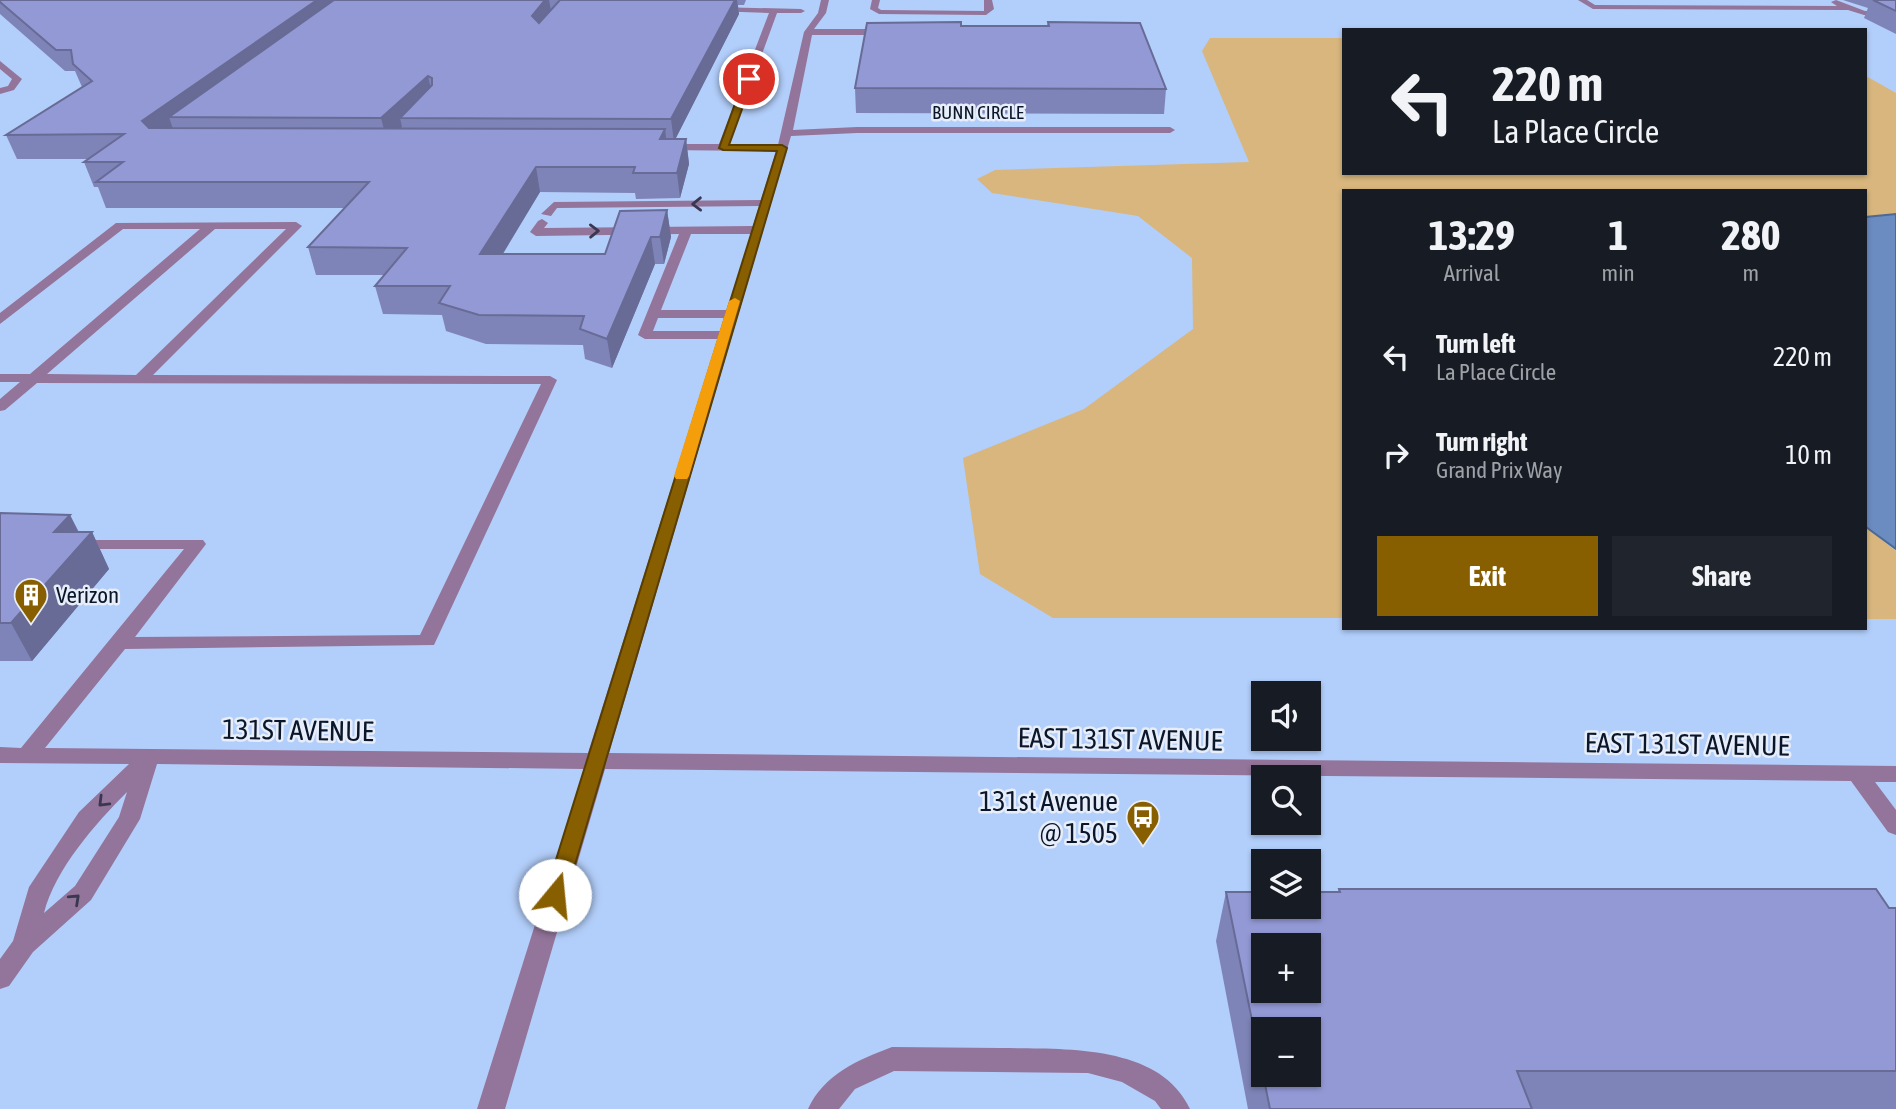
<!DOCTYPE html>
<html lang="en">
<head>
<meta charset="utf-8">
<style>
	:root { --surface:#171b24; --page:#20242c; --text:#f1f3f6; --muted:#9ea1a6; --accent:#885f00 }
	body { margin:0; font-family:"Asap Condensed",sans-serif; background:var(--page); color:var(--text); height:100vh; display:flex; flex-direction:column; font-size:26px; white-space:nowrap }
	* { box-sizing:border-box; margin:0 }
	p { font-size:23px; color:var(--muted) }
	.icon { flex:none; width:38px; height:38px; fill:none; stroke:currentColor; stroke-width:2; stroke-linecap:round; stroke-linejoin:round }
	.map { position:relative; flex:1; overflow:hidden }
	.details { position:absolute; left:1342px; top:189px; width:525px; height:441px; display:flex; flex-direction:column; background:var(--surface); border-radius:0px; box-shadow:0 2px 5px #0004 }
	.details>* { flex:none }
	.banner { position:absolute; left:1342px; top:28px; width:525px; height:147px; border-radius:0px; box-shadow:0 2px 5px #0004; background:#171b24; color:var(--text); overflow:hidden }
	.tools { position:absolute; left:1251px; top:681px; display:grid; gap:14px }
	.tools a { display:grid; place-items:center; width:70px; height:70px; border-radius:0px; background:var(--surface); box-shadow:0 2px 5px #0004; font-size:35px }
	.pin { position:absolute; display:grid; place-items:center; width:60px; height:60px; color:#fff; margin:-30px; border:4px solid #fff; border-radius:50%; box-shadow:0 2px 7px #0007 }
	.me { position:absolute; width:77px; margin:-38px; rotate:17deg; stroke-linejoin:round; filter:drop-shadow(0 0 5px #0008) }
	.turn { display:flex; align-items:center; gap:24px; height:147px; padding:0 35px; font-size:32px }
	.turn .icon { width:91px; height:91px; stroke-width:2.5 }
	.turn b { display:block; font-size:49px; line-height:60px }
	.eta { display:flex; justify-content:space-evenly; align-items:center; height:119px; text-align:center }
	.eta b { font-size:42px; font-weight:700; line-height:49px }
	.cta { display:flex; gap:14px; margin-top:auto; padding:14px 35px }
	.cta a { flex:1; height:80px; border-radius:0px; background:var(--accent); color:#fff; font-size:28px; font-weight:700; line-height:80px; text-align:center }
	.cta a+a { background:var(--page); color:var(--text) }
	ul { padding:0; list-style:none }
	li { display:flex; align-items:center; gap:21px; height:98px; padding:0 35px }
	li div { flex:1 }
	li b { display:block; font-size:26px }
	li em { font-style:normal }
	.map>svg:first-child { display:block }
	.green { fill:#d8b67d }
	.water { fill:#6b8cc1; stroke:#4e6993; stroke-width:2 }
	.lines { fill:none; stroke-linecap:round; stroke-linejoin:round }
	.minor { fill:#93749a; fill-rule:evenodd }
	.wall { fill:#7e84b7 }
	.shaded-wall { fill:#676b95 }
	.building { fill:#9399d5; stroke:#676b95; stroke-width:2; fill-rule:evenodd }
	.oneway { stroke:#3a3751 }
	.route { fill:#885f00; stroke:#583e00; stroke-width:2 }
	.slow { fill:#f59e0b }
	.labels { text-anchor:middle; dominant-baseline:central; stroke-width:5; stroke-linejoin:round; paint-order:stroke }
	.far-street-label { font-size:19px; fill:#0a1629; stroke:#e7eef9 }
	.poi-label { font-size:23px; fill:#0a1629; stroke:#e7eef9; text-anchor:start }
	.near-street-label { font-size:28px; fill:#0a1629; stroke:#e7eef9 }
	.near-poi-label { font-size:28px; fill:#0a1629; stroke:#e7eef9; text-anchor:end }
</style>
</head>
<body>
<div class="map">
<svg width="1896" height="1109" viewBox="0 0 1896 1109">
	<rect width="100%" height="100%" fill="#b2cefa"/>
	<path class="green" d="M1210,38H1344V173H1866V76L1896,93V213L1866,217V191H1344V618H1053L980,574L963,458L1084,409L1193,329L1192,258L1138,216L992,193L977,179L995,170L1249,162L1202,51Z
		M1866,527L1896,551V619H1866Z"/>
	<path class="water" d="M1896,214V549L1866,527V217Z"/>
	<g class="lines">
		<path class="minor" d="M821,0H829L826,13L814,29H890L894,32L890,35H812L793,130L857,127H1170L1175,130L1170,133H857L791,136L609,753L1896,766V782H1875L1896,810V835L1888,832L1851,781L605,769L505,1109H477L584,769L157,764L140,819L91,900L33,952L9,986L0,989V959L13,941L29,887L79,812L129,764L0,763V747L21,748L184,549H74L65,544L68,540H203L206,544L203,548L135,637L420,635L541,384L37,383L5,410L0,411V399L20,382H0V374H30L200,229H123L0,324V313L116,223L296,222L302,226L153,375L550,376L557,380L434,645L125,649L45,748L588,753L718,339H645L638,335L679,234L536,236L530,232L538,221L542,219L548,223L544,228L753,226L759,206L557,208L551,216L541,214L554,202L761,200L776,151L663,150L658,147L663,144H719L769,13L712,11L715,7L801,9L805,11L801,13H777L729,144L778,145L804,32L818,13ZM215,229H286L136,375L47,374ZM691,234H751L727,310H661ZM658,318H724L720,331H653ZM127,792L119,817L75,886L44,913C55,869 96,823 127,792Z
			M872,0H880L878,8L881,10L984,11V0H992L994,9L986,15L879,14L870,9Z
			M1578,0H1587L1595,5L1837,6L1831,2L1836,0L1865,11H1896V15H1864L1848,10L1593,9Z
			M0,61L22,79L14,90L0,94V88L8,86L12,79L0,69Z
			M892,1047C928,1047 964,1048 1000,1048C1061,1049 1160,1043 1190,1109H1161L1155,1101L1122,1082L1088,1073L894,1071L855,1089L839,1109H808C824,1074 858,1060 892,1047Z"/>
	</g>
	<path class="wall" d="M0,0H746L744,5H738L739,14L675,139H686L689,164L680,198L636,199L635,193L540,192L503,254H605L667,210L671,237L664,264H655L612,368L585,359L583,345L486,344L446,331L442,315L383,314L375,286L384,275H316L308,247L345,208H106L98,187H94L84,162L89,159H17L6,135L82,87L75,71H65L0,14Z
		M1843,0H1896V34L1864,18L1868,8Z
		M1048,22L1166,89L1164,114L856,113L855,88L961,26H1047Z
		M0,513L70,515L79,532H92L109,569L32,661H0Z
		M1339,889L1896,908V1109H1248L1216,941L1226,892H1338Z"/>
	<path class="shaded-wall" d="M317,0H338L169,117L173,129L150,145L142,121Z
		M545,0H549L552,16L536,35L532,16Z
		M735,0H737L739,14L674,142L671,119Z
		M428,76L433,98L400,118L402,127L387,141L381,118Z
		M665,129L668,153L660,139Z
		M686,139L689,164L680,198L677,173Z
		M536,167L540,192L486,281L480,254Z
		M667,210L671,237L664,264L660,237Z
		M651,237L655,264L612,368L607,339Z
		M70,515L83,542L92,532L109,569L32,661L11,623L54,532Z"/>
	<path class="building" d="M0,0H317L142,121L149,128L665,129L660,139H686L677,173H633L635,167H536L480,254H605L620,211L667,210L660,237H651L607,339L580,329L584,316L479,315L439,303L450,286H375L407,248L308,247L369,182H96L123,162H84L124,134L6,135L92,81L73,64L71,50H56L0,2Z
		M334,0H545L532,16L539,23L560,0H735L671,119L400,118L432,85V78L428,76L381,118L169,117Z
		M1873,0H1896V11Z
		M961,22V26H1049L1048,22L1140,23L1166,89L855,88L867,23Z
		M0,513L70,515L54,532H92L11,623H0Z
		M1339,889H1876L1889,908H1896V1071H1517L1532,1109H1270L1226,892H1264V906H1309V892H1340ZM1264,945H1309V990H1264ZM1264,1029H1309V1074H1264Z"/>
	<defs><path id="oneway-chevron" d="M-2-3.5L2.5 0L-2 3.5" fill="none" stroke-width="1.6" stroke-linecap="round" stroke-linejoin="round" transform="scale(1.75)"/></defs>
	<g class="oneway">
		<use href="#oneway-chevron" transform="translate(697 204) rotate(179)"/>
		<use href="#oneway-chevron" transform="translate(594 231) rotate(-1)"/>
		<use href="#oneway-chevron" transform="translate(103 802) rotate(135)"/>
		<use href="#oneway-chevron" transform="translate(75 899) rotate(-43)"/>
	</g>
	<path class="route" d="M749,77L753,79L729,145H782L787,148L566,895L563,901L555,904L548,901L545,895L777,151L723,150L719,148L744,79Z"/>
	<path class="slow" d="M735,298L740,301L689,476L687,479H676L674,476L729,301Z"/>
	<defs>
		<symbol id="building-pin" viewBox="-11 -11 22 30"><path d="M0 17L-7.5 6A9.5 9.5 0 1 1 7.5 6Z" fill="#885f00" stroke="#e7eef9"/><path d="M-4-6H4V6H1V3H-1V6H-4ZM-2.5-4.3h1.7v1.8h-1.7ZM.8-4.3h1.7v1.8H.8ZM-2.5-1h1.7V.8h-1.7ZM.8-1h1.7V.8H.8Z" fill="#fff"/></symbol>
		<symbol id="bus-pin" viewBox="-11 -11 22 30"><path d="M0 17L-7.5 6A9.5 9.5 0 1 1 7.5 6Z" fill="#885f00" stroke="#e7eef9"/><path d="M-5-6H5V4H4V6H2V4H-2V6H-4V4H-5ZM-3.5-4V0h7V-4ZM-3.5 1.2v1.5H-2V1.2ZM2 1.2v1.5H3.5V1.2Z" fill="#fff"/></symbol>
	</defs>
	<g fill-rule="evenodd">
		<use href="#building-pin" x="12" y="576" width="38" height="52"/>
		<use href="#bus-pin" x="1124" y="798" width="38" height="52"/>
	</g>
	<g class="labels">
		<g class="far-street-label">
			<text x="978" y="112">BUNN CIRCLE</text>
		</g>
		<g class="poi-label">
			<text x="56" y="595">Verizon</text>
		</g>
		<g class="near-street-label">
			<text transform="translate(298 730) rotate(1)">131ST AVENUE</text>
			<text transform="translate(1120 739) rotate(1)">EAST 131ST AVENUE</text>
			<text transform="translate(1687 744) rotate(1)">EAST 131ST AVENUE</text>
		</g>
		<g class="near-poi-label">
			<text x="1118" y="801">131st Avenue<tspan x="1118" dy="32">@ 1505</tspan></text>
		</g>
	</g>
</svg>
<div class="tools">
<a><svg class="icon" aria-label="sound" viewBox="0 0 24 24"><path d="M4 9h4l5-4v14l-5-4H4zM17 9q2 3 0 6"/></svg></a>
<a><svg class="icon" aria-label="search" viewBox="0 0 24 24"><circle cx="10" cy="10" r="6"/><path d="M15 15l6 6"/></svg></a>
<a><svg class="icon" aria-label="layers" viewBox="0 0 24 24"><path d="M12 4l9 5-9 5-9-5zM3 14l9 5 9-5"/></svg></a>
<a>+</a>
<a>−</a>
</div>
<div class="pin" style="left:749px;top:79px;background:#d93025"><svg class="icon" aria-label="arrive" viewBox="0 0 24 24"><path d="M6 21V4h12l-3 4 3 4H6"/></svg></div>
<svg class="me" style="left:555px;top:895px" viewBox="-20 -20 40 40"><circle r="19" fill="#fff"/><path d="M0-13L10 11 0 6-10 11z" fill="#885f00"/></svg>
<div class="banner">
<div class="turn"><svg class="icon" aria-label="left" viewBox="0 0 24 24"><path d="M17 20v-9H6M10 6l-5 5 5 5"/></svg><div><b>220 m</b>La Place Circle</div></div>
</div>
<section class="details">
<div class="eta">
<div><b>13:29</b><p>Arrival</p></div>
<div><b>1</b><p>min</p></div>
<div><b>280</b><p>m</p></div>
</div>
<ul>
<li><svg class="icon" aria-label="left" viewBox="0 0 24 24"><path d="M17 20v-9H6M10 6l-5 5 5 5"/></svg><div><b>Turn left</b><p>La Place Circle</p></div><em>220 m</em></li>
<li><svg class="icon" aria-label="right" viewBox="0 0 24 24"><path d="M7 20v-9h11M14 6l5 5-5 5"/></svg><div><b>Turn right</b><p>Grand Prix Way</p></div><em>10 m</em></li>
</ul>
<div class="cta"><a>Exit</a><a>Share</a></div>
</section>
</div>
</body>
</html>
